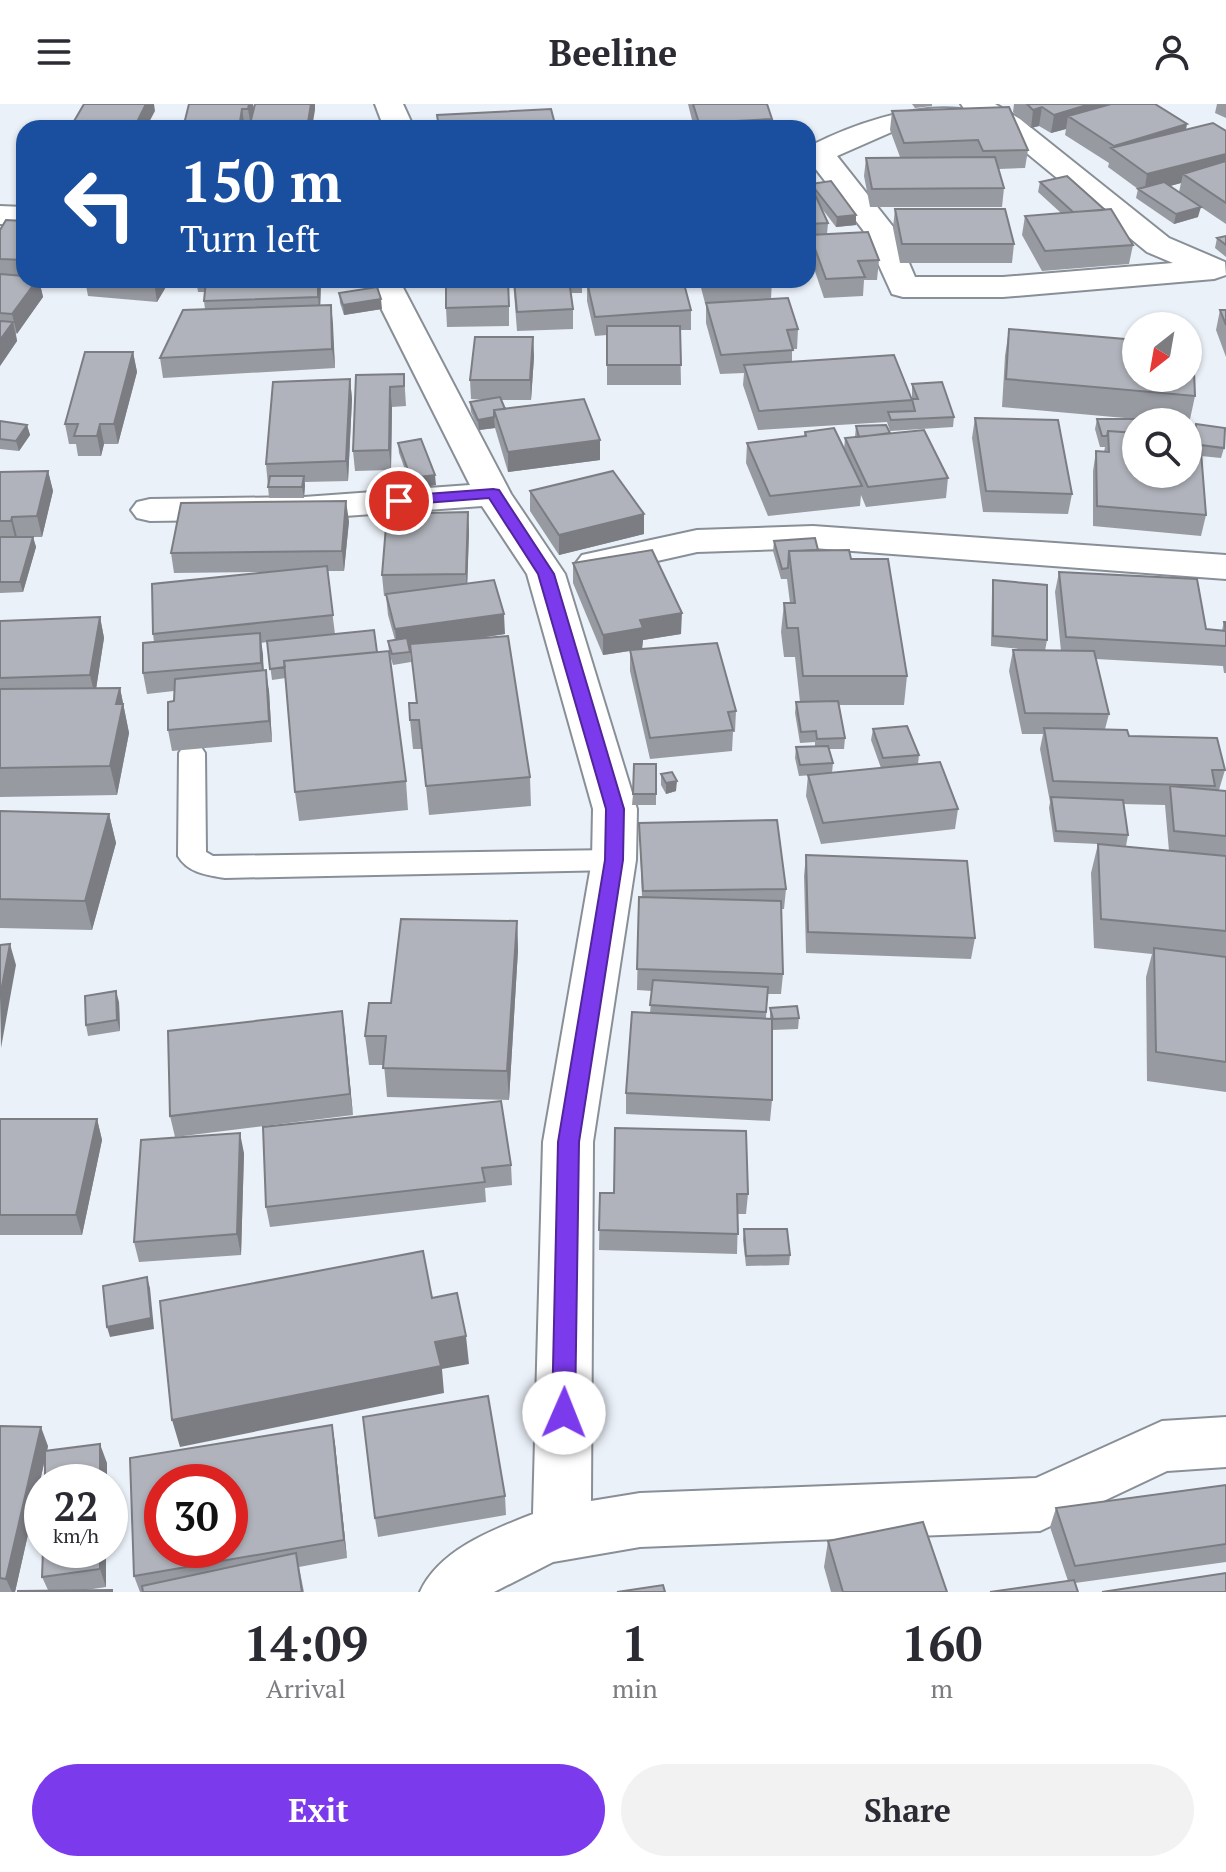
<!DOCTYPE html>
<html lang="en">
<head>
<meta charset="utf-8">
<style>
	:root { --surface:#fff; --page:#f2f2f3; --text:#2b2b33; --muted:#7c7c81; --accent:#7c3aed }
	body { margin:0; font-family:"PT Serif",serif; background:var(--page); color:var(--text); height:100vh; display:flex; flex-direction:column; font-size:30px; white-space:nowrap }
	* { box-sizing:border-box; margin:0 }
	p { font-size:26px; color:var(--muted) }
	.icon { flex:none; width:44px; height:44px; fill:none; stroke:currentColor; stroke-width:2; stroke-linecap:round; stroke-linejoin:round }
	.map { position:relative; height:1488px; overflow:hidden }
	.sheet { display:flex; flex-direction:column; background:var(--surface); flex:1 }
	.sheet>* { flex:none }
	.guide { position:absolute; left:16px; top:16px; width:800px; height:168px; border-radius:24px; box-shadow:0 2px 6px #0004; background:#1a4fa0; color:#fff; overflow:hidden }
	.needle { width:52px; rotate:211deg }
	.tools { position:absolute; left:1122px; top:208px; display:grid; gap:16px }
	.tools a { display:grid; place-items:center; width:80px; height:80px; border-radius:50%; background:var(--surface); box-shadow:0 2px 6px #0004; font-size:40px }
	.speed { position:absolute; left:24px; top:1360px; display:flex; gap:16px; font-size:40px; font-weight:700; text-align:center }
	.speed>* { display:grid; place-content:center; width:104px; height:104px; border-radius:50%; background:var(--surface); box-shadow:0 2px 6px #0004; line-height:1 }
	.speed small { font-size:20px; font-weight:400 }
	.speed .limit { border:12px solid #d22; background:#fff; color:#111 }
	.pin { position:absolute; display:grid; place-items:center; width:68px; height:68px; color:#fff; margin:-34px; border:4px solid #fff; border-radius:50%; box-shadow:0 2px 8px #0007 }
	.me { position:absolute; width:88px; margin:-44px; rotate:1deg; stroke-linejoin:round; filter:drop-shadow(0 0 6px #0008) }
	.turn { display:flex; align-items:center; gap:28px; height:168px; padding:0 32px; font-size:36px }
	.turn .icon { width:104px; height:104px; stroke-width:2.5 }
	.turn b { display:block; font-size:56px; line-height:68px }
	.eta { display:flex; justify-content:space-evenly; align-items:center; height:136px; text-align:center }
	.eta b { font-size:48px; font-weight:600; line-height:56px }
	.button { display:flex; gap:16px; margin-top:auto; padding:16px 32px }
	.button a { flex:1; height:92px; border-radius:48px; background:var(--accent); color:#fff; font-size:32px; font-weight:600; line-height:92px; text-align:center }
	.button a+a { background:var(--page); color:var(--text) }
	header { display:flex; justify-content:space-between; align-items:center; height:104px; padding:0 32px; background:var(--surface); font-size:36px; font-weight:600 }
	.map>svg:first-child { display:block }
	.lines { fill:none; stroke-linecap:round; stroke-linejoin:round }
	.service-casing { stroke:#898f96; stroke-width:4 }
	.minor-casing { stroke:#898f96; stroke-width:4 }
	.service { fill:#fff; fill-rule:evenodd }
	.minor { fill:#fff; fill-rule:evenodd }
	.wall { fill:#979aa1; fill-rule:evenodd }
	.shaded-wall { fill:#7b7d83 }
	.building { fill:#b0b3bb; stroke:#7b7d83; stroke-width:2; fill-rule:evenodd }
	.route { fill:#7c3aed; stroke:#51269a; stroke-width:2 }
</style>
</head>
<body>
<header><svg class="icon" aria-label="menu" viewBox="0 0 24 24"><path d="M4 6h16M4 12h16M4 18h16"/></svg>Beeline<svg class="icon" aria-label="person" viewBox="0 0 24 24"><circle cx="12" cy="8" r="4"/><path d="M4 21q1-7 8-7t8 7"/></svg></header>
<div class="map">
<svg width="1226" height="1488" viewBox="0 0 1226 1488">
	<rect width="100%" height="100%" fill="#ebf1f9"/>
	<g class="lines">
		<defs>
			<path id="service" d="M192,640L201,643L205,649L206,748L213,752L614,746L624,749L628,756L624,763L614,766L225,774C207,771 188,769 178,752L179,649L183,643Z"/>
			<path id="minor" d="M375,0H403L414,24H384Z
				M961,0H995L1020,15L1169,134L1225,158L1226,171L1214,175L1003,193H903L892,190L863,126L808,55V43C851,21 910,0 960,5L964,11L960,17L903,23L837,52L894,124L915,173H1003L1173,159L1147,148L1000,27L965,6Z
				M0,102L24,103V121L0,120Z
				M367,176H399L511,390L565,470L637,705L636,756L593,1038L591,1397L640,1389L1036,1374L1162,1317L1226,1313V1363L1167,1367L1040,1427L640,1443L553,1458L494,1488H420C439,1446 492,1426 533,1410L543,1038L592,756L593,705L527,470L482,402L304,415L150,417L137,414L131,406L137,398L150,395L304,393L470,381Z
				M813,422L1226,451V475L813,444L697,448L595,471L582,467L576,459L582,451L697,426Z"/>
		</defs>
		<use href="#service" class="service-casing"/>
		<use href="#minor" class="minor-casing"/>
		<use href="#service" class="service"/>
		<use href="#minor" class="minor"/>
	</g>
	<path class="wall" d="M189,0L254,5L255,0H315V6L249,23L245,24Z
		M688,0H767L772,15V23L778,24H694Z
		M912,0H932V2L915,4Z
		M1014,0H1155L1186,25L1226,27V120L1186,93L1198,113L1174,120L1136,94L1138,85L1108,63L1109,59L1065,31L1066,25L1051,29L1039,22L1031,24L1013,8ZM1181,79L1179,88L1170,82Z
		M1217,0H1226V14L1215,9Z
		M892,7L1028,46L1025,64L999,65L1004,84L1002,103H870L864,72L866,54L900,53L890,26Z
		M808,75L811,82V80L856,121L836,123L820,102L828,119L827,130L879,156L877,176H864L863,192L824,194L809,150Z
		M1040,78L1105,106L1133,141L1129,160L1042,167L1022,131L1025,112L1061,109L1038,88Z
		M895,105L1014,140L1012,159H900L893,124Z
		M24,117V176H39L43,193L16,230L17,237L0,262V126Z
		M1226,132V153L1215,144L1217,134Z
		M85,176H170L157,198L88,192Z
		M196,176H321L320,201H331L335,264L163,274L160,254L205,205L204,197L205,188H198Z
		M509,176V222L447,223L446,204Z
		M513,176H582V189H571L573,205V225L517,227Z
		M603,176H690V179L684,180L691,206V226H680L681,281H607V231L595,232L587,197V178Z
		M699,176H772L771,195L798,225L797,245H792V258L912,295V280L954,313L953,323L890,327L887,318L758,326L743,281L744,269L720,270L706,219V199L735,198L705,199Z
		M339,189L382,205L344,211L340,199Z
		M1220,206H1226V253L1216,226Z
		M1009,225L1195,292L1189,320L1188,318H1169L1138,315L1136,370L1193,334L1196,320L1224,344L1221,354L1201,352L1206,411L1201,432L1093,422V367L1096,347L1104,348L1105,343H1100L1095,325L1097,315H1136L1002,303L1005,252Z
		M533,233L534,253L531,296H501L505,305L600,356L508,368L495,324L479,326L471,308L470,298L485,296L471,295L470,276Z
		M133,248L137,268L118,340H104L101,352H78L76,340H69L65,320Z
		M404,270L406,302L392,303L391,366L355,367L353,347L356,271Z
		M350,275L352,295L348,377L305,378L304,394H269L266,360Z
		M975,314L1072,390L1068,410L983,408L972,334Z
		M0,317L27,321L30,331L19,347L0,345Z
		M856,322L890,329L948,374L946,394L866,403L861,391L860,402L768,412L746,359L747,339L804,332L805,328L844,345L845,334L855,333Z
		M398,339L436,381L412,385L399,349Z
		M48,367L53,387L42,433H33L36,443L23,488L0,489V368Z
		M530,387L644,430L559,451L530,407Z
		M468,408L469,428L467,479L505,530L474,535L530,673L531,702L429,711L422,645H413L410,616L416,599L411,544H410L411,558L393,561L389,548L388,537L395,536L388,511L386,492H384L382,471Z
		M349,417L344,467H327L335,530L377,548L406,677L408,706L299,717L295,688L286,574L272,576L267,538L261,539L264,567L269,587L272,638L172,647L168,626L174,597V587L147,590L143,569L154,538L153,530L265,468L174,469L171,449Z
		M774,437L851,455L907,572L904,601H839L845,634L844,645H829L833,659L832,669L881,664L871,636L873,625L919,651L918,660L958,705L955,725L821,740L806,692L808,671H813L799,672L795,654L796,643L815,642V638L800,639L795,609L796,598H800L795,553H784L781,528L784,499H790L787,475H781L773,447Z
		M573,459L681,530L643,536L642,545L633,546L736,607L735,628H733L732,647L650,655L630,567V547L603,551L573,479Z
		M1059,468L1206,525L1222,526L1224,518H1226V569H1224L1223,562L1096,555L1109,610L1105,625L1129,632L1225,666L1219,686L1226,687V988L1147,977L1146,873L1152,850L1094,844L1091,769L1098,740L1054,738L1049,704L1050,698L1040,645L1043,630H1022L1009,567L1013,546L1038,547L991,542L992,487L993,476L1047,536L1045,547H1061L1055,488ZM1123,700L1165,701L1169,747L1098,740L1126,742L1128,731Z
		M100,513L104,534L96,584H120L129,629L117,691L0,693V517Z
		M656,660V701H632L633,690Z
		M661,670L676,687L666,690L661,681Z
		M0,707L109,710L116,739L92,826L0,824Z
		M639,719L786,785L784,805H781L783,870L781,890H767L766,914L770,915V904L799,914L798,925L772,926V996L770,1017L626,1010V989L650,909L652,887L637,886L639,793H642Z
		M806,751L975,834L971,855L806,849L804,772Z
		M517,817L518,846L509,996L387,993L384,961H369L365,932L391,899Z
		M119,898L120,927L88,932L86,921Z
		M342,907L353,1011L175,1033L170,1012Z
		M0,1015H97L102,1036L82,1131H0Z
		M263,1023L511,1061L512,1081L485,1084L486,1098L270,1123L266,1103Z
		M244,1049L241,1151L139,1158L134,1138Z
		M600,1089L748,1090L746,1110H738L737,1150L599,1146Z
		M744,1125L790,1151L789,1161L746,1162L743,1136Z
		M332,1321L335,1340L347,1454L299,1463L304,1488H140L134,1472Z
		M0,1322L48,1342L47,1347L107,1359L45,1355L15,1488H0Z
		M1226,1381V1458L1075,1479L1068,1477L1050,1423L1056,1404Z
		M505,1392L506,1411L378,1433L375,1414Z
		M828,1437L947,1488H831L824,1463Z
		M106,1446V1483L86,1486H112L113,1488H18L48,1486L42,1473Z"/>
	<path class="shaded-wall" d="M146,0H154L155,7L146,24H139L138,16Z
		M249,0H253L254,6L251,23L248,5Z
		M311,0H315V6L312,24H307Z
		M1090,0H1127L1068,12L1066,25L1051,29L1054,11Z
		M1042,3L1039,22L1031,24L1033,6Z
		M242,5L245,24H239Z
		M1187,20L1184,38L1113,46L1114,42Z
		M1226,50V68L1183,70L1181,79L1144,89L1147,70Z
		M1201,103L1198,113L1174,120L1176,110Z
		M856,111V121L836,123L837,113Z
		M37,176H39L43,193L17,230L12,210Z
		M155,176H170L157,198L154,178Z
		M318,176H321L320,212L318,193Z
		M381,195L382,205L344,211L343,201Z
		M331,201L333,220L335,264L332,245Z
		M13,218L17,237L0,262V236Z
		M533,233L534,253L531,296L530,276Z
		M133,248L137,268L118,340L114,320Z
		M350,275L352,295L348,377L346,357Z
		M390,283L392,303L391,366L389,346Z
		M494,313L495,324L479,326L478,316Z
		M100,320L104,340L101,352L97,332Z
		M27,321L30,331L19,347L16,337Z
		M600,336V356L508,368V348Z
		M48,367L53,387L42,433L37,412Z
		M435,371L436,381L412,385L411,374Z
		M304,372L305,382L304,394L302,383Z
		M346,397L349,417L344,467L342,447Z
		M468,408L469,428L467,490L466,470Z
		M644,410V430L559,451V431Z
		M12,413L17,433L16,438L11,417Z
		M33,433L36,443L23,488L20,478Z
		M682,509L681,530L643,536L642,545L603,551V531L640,516Z
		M504,510L505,530L397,546L395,525Z
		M100,513L104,534L95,592L90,571Z
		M260,529L263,550L264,580L261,559Z
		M266,566L269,587L272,638L269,617Z
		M120,584L129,629L117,691L110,662L116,600Z
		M677,677L676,687L666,690V679Z
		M109,710L116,739L92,826L85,797Z
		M517,817L518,846L509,996L507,967Z
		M10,840L16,861L1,944L0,893Z
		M116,887L119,898L120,927L117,916Z
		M342,907L345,928L353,1011L350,990Z
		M97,1015L102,1036L82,1131L76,1111Z
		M240,1029L244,1049L241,1151L237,1130Z
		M147,1173L150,1184L154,1225L110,1233L107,1223Z
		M466,1232L469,1260L442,1265L444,1289L180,1343L172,1316L435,1238Z
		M332,1321L335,1340L347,1454L344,1436Z
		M41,1323L48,1342L15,1488H12L6,1475Z
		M100,1340L107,1359V1378H100Z
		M100,1446H106V1483L100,1465Z"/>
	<path class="building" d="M84,0H146L138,16L145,17L142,24H70Z
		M189,0H249L248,5H242L239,24H183Z
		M255,0H311L307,24H249Z
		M693,0H767L772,15L699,19Z
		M1027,0H1090L1054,11L1042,3L1033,6Z
		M1111,0H1155L1187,20L1114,42L1068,12Z
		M1009,3L1028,46L983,47L978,36L904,39L892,7Z
		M551,5L556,24H439L437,11Z
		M1213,19L1226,27V50L1147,70L1111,44Z
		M995,53L1004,84L872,85L866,54Z
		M1226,57V99L1183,70Z
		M1067,72L1105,106L1073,108L1040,78Z
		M808,75L828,119L808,120Z
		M831,77L856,111L837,113L811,80Z
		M1164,78L1201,103L1176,110L1138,85Z
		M895,105H1005L1014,140H902Z
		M1111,105L1133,141L1045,147L1025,112Z
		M6,116L24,117V156L0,155V126Z
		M868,128L879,156L858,157L865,173L826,175L810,131Z
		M1226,132V141L1217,134Z
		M0,170L24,172V176H37L12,210L0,209Z
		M126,176H155L154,178Z
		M206,176H318V193L204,197Z
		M446,176H508L509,202L446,204Z
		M514,176H569L573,205L517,208Z
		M617,176H683L691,206L595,213L587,178Z
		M705,176H772L706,180Z
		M377,183L381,195L343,201L339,189Z
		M788,194L798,225L787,226L793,246L721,251L706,199Z
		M331,201L332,245L160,254L183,206Z
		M1220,206H1226V221Z
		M0,217L13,218L0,236Z
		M607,222H680L681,261H607Z
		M1009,225L1136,236V274H1188V240L1193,241L1195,292L1006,275Z
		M475,233H533L530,276H470Z
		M85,248H133L114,320H100L97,332H74L78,320H65Z
		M894,251L912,296L759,307L744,261Z
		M404,270V282L390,283L389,346L353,347L356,271Z
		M350,275L346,357L266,360L273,278Z
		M942,278L954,313L891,316L888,308L915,307L912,295H918L912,280Z
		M500,293L505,305L494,306V313L478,316L470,298Z
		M584,295L600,336L508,348L494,306Z
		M975,314L1058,316L1072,390L986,387Z
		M1097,315H1138L1139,318H1136V329L1108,327L1107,332H1102Z
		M0,317L27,321L16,337L0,335Z
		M1196,320L1225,324L1224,344L1201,341L1200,335L1194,334Z
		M886,321L890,329L859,333L856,322Z
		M834,324L862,382L770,392L747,339L806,332L805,328Z
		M924,326L948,374L868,383L845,334Z
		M1108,327L1136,329V370H1188V334L1200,335L1206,411L1097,402L1096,347L1109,348Z
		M421,335L435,371L411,374L398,339Z
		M48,367L37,412L12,413L11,417H0V368Z
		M613,367L644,410L559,431L530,387Z
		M270,372H304L302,383H268Z
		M346,397L342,447L171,449L181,399Z
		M468,408L466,470L382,471L387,410Z
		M0,433H33L20,478H0Z
		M815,434L818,446L789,447L788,464L782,465L774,437Z
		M652,446L682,509L640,516L643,524L603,531L573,459Z
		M849,446L851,455H888L907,572H803L798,524H787L784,499H795L789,447Z
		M327,462L333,511L153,530L152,480Z
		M1059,468L1197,475L1206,525L1226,527L1224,518H1226V542L1066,533Z
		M494,476L504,510L395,525L386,490Z
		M993,476L1047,481V536L993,532Z
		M100,513L90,571L0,574V517Z
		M374,526L377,548L284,557L285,563L270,565L267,537Z
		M260,529L261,559L143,569V539Z
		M508,532L530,673L426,682L419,616H410L409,599H417L410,540Z
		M407,534L410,548L392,550L388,537Z
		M717,539L736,607L728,608L733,626L650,634L630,546Z
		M1013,546L1094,547L1109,610L1025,609Z
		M389,547L406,677L295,688L284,557Z
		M266,566L269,617L168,626V598L174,597L175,575Z
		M120,584L116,600H123L110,662L0,664V585Z
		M838,597L845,634L817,635L816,627L801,628L796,598Z
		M907,622L919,651L883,654L873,625Z
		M1044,624L1127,626L1129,632L1217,634L1225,666H1212L1215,682L1053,677Z
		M828,642L833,659L800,661L796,643Z
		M940,658L958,705L823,719L808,671Z
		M634,660H656V690H633Z
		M672,668L677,677L666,679L661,670Z
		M1170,682L1226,687V732L1174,727Z
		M1051,693L1123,696L1128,731L1056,727Z
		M0,707L109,710L85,797L0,795Z
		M777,716L786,785L643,787L639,719Z
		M1098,740L1226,752V827L1101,815Z
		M806,751L967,757L975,834L808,828Z
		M639,793L781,797L783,870L637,865Z
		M401,815L517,817L507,967L383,964L386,932H365L369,899H391Z
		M10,840L0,893V841Z
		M1154,844L1226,853V958L1156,948Z
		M653,876L768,883L766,908L650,901Z
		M116,887L117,916L86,921L85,892Z
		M797,902L799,914L773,915L770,904Z
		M342,907L350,990L170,1012L168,927Z
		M632,908L772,915V996L626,989Z
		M501,997L511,1061L482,1064L485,1078L266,1103L263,1023Z
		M0,1015H97L76,1111H0Z
		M615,1024L746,1027L748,1090H737L738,1130L599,1126L600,1089H614Z
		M240,1029L237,1130L134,1138L141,1036Z
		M744,1125H787L790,1151L746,1152Z
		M423,1147L432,1194L457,1189L466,1232L435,1238L441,1262L172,1316L160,1197Z
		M147,1173L151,1214L107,1223L103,1182Z
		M488,1292L505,1392L375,1414L363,1313Z
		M332,1321L344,1436L134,1472L130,1354ZM162,1378H230V1446H162Z
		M0,1322L41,1323L6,1475L0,1474Z
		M100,1340V1378H45V1347Z
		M1226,1381V1440L1075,1462L1056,1404Z
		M923,1418L947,1488H843L828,1437Z
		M43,1446H100V1465L42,1473Z
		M296,1449L302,1488H143L142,1482Z
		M1226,1469V1488H1102Z
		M1074,1476L1078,1488H990Z
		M663,1481L665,1488H617Z
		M112,1486V1488H18V1487Z"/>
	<path class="route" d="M493,385L499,386L554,470L624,705L623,756L579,1038L575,1309L572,1317L564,1320L556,1317L552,1309L558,1038L605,756L606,705L538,470L489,394L399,401L391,397L399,392Z"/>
</svg>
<div class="tools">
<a><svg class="needle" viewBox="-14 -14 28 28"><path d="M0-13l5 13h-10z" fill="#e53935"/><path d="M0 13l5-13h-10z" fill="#7c7c81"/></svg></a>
<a><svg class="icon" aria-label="search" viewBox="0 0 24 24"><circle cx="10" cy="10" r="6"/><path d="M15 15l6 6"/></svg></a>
</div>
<div class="speed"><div>22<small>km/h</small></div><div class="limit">30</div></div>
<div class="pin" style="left:399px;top:397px;background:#d93025"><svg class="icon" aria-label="arrive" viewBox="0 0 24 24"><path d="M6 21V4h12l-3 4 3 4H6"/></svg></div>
<svg class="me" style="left:564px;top:1309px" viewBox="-20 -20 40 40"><circle r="19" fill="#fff"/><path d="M0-13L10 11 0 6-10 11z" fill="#7c3aed"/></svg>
<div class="guide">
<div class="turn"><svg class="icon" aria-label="left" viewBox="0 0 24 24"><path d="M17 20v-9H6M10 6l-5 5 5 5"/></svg><div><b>150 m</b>Turn left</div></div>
</div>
</div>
<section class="sheet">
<div class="eta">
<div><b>14:09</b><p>Arrival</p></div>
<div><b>1</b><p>min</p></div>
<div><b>160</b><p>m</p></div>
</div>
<div class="button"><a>Exit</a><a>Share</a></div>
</section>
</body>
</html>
